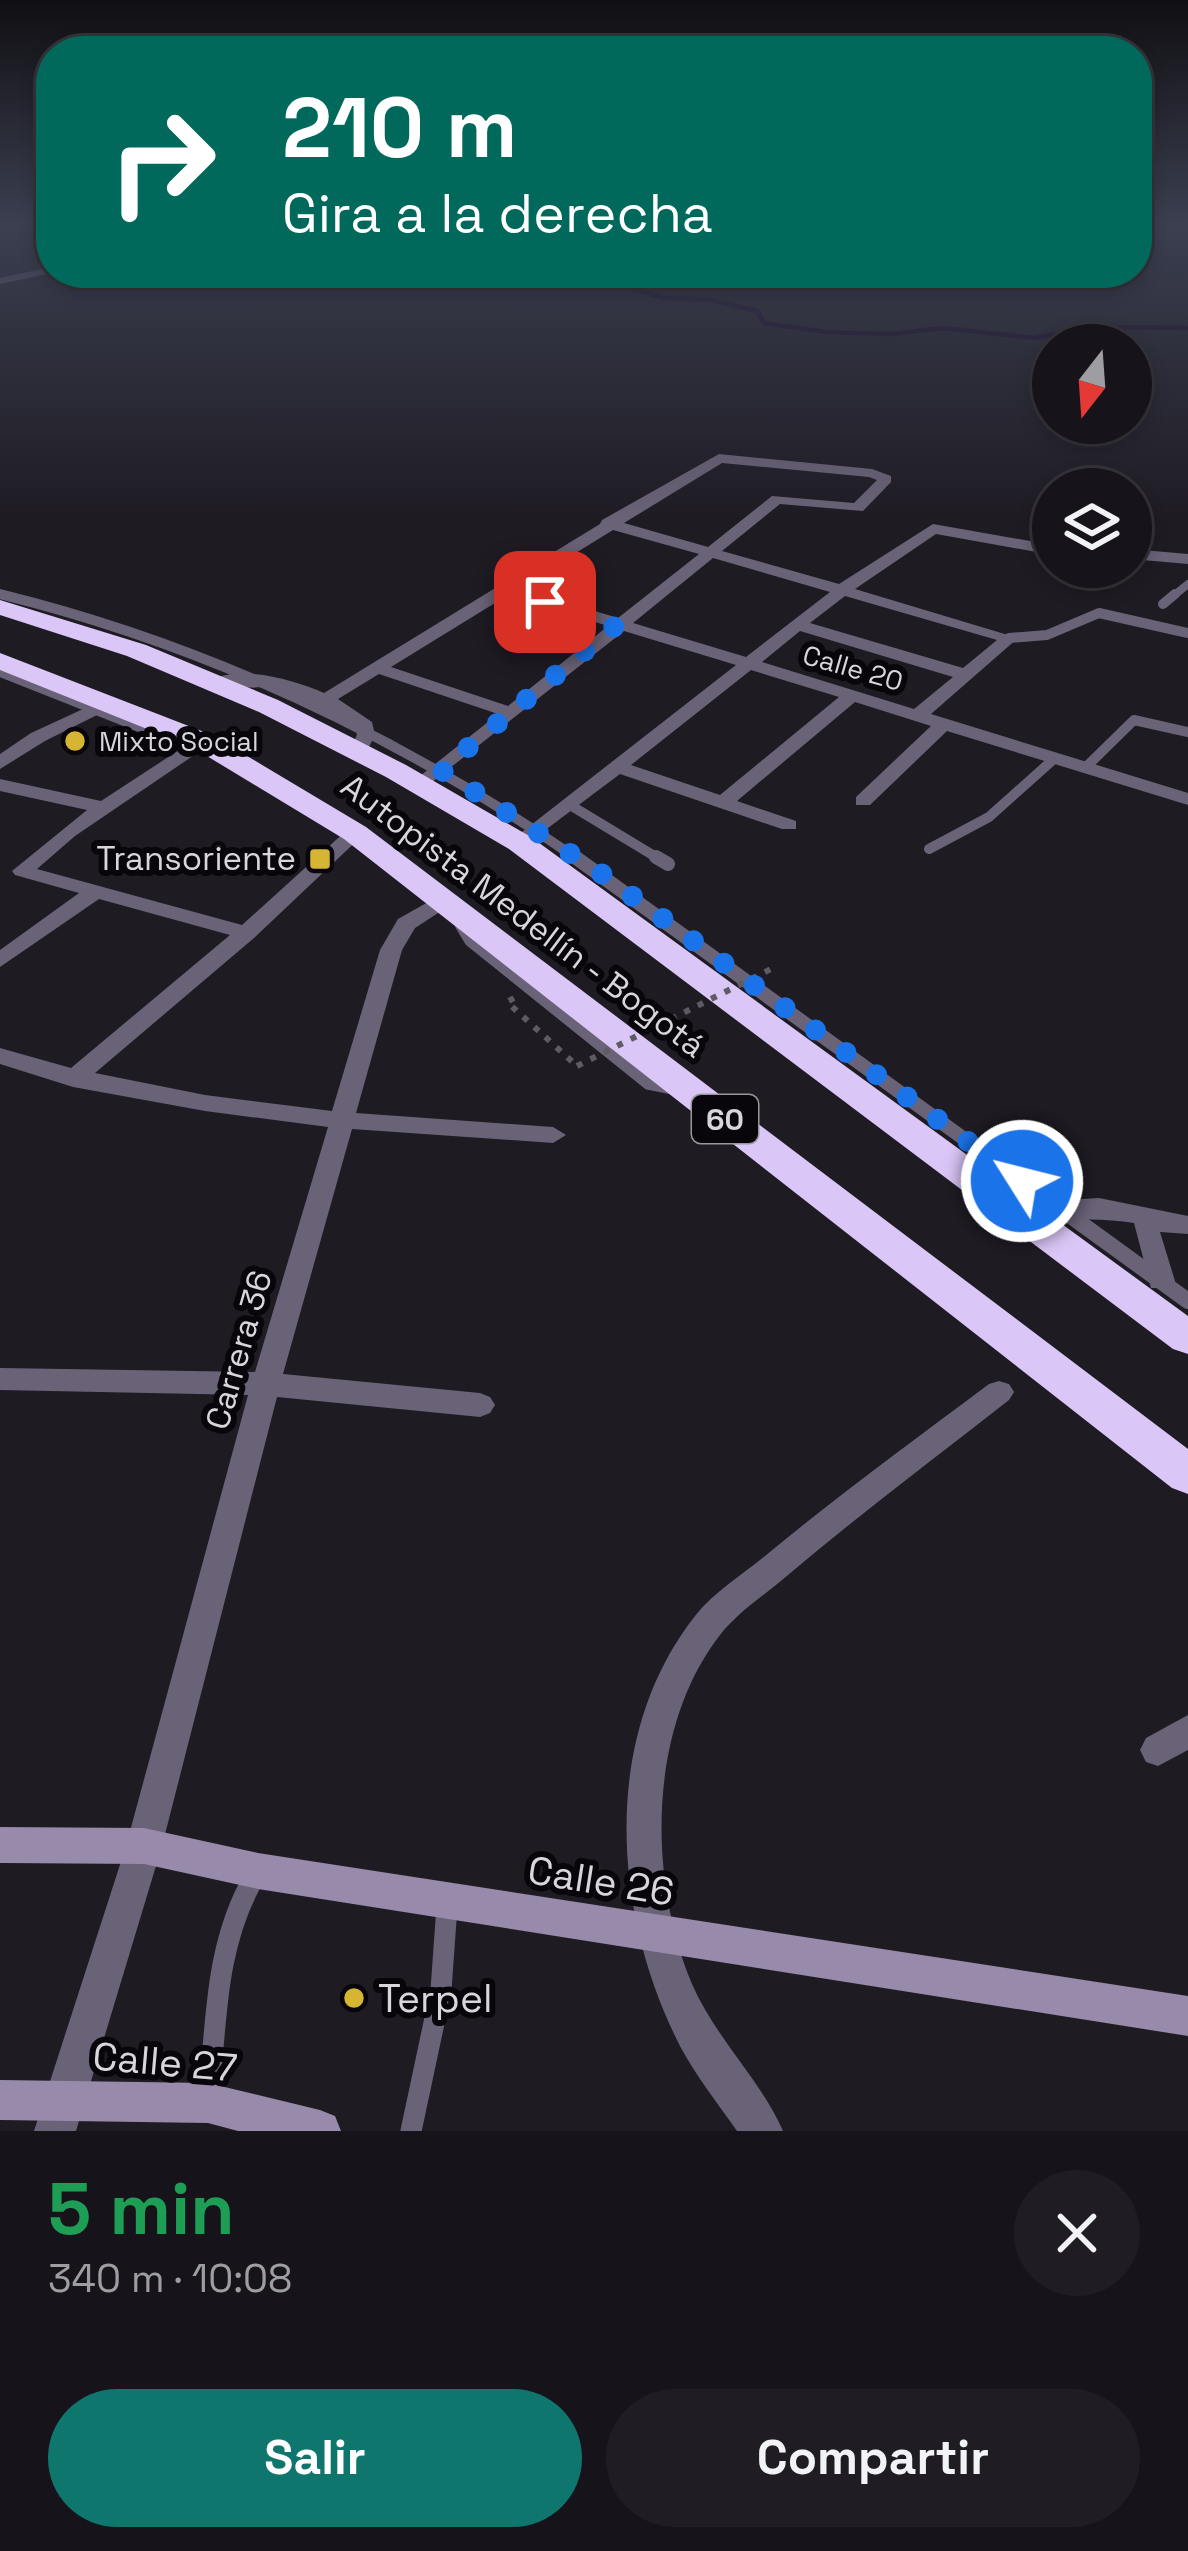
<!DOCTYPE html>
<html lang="es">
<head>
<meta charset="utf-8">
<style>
	:root { --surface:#16141a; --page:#1f1d23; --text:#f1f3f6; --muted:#9e9ea2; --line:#353339; --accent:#0f766e }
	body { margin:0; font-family:"Space Grotesk",sans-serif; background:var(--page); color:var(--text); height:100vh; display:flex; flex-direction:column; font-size:45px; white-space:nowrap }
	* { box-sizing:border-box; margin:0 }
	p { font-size:39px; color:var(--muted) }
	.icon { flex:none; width:66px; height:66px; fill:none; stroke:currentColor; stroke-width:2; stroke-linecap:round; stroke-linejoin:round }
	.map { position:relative; height:2131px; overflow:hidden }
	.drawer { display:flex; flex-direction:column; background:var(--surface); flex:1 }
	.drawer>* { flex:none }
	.top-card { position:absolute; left:36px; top:36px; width:1116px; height:252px; border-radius:48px; box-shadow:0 6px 18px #0003,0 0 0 3px var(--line); background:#00695c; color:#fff; overflow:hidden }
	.needle { width:78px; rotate:197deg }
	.tools { position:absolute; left:1032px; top:324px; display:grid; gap:24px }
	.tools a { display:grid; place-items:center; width:120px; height:120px; border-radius:50%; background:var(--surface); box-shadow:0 6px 18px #0003,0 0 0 3px var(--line); font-size:60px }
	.pin { position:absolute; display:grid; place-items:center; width:102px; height:102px; color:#fff; margin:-51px; border-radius:24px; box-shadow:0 6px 18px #0006 }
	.me { position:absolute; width:132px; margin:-66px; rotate:306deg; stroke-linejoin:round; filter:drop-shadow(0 0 9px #0008) }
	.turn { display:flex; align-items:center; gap:42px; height:252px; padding:0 48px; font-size:54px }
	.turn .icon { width:156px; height:156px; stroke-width:2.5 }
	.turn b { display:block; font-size:84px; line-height:102px }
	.round { display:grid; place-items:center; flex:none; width:126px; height:126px; border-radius:63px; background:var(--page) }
	.headline { display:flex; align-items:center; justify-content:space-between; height:204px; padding:0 48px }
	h1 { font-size:72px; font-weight:800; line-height:90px; color:#1e9e55 }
	.button { display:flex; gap:24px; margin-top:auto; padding:24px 48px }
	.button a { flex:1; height:138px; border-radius:72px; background:var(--accent); color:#fff; font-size:48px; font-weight:800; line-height:138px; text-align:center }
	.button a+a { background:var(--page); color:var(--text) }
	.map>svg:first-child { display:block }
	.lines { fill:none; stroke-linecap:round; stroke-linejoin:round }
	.stream { stroke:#110121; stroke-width:4.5 }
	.path { stroke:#5e5b62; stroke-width:6; stroke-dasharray:6 9; stroke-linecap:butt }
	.lane-far4 { stroke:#6a6276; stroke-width:8 }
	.lane-far3 { stroke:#6a6276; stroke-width:10 }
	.lane-far2 { stroke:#6a6276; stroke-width:14 }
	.lane-far1 { stroke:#6a6276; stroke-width:16 }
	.lane { stroke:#6a6276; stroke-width:21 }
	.street { fill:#6a6276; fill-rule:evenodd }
	.secondary { fill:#978aaa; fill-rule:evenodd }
	.highway { fill:#dac6f7; fill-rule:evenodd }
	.path-bridge { stroke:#5e5b62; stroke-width:6; stroke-dasharray:6 9; stroke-linecap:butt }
	.route { stroke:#1a73e8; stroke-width:21; stroke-dasharray:0 37.8 }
	.poi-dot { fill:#d6b534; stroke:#08060a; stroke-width:4.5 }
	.labels { text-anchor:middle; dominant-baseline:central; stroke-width:12; stroke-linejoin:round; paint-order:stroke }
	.far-street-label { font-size:27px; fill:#d8d5db; stroke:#08060a }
	.far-poi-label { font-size:27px; fill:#d8d5db; stroke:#08060a; text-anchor:start }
	.shield { fill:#08060a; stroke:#9a979c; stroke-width:3 }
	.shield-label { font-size:30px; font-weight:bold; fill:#d8d5db }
	.poi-label { font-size:33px; fill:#d8d5db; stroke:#08060a; text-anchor:end }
	.street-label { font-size:33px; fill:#d8d5db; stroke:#08060a }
	.near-street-label { font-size:39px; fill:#d8d5db; stroke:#08060a }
	.near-poi-label { font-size:39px; fill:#d8d5db; stroke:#08060a; text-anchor:start }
</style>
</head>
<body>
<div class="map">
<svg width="1188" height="2131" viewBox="0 0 1188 2131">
	<rect width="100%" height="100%" fill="#1e1b23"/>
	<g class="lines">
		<path class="stream" d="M523,273L602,287L627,286L663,298L711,300L757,311L764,323L826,332L891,334L943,328L1035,338L1095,327L1188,328"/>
		<path class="path" d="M514,998L507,1002L577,1066"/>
		<path class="lane-far4" d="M0,594L13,597
			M1172,597L1188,584"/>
		<path class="lane-far3" d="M0,594C211,646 401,737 579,860
			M1163,604L1175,594
			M1009,638L1047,635L1099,613L1188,633
			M0,672L142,728L164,730
			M1085,768L1134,720L1188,732
			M570,805L661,860
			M929,849L989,817L1055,758"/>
		<path class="lane-far2" d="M575,857L1036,1191
			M656,857L668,864
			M462,925L471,940L649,1083L674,1088"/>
		<path class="lane-far1" d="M1032,1188L1188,1301"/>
		<path class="lane" d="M209,2098C216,2023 215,1943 255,1876
			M411,2131L441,1990L447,1906"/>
		<path class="street" d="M51,267L52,273L0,284V278Z
			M719,454L872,469L891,476V482L863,511L780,504L722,551L839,584L933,524L1053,545V555L936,534L855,589L1018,638L931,714L1188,793V805L947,731L870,805H856V797L931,726L855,702L737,801L796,821V829H782L620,774L520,849L510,843L513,839L736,665L624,631L422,790L415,788V780L498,714L379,674L338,699L372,722L375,735L366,753L359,755L350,749L357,735L354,725C329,709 302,693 273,688C252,685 221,693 205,683C236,663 291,679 324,693L600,524L602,520ZM722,463L869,477L877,480L854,503L772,496L708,547L624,523ZM613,530L699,554L618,618L519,588ZM713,558L830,592L746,657L633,623ZM508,595L608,626L508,706L391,667ZM845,596L997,640L963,668L810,623ZM800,631L953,677L914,709L762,662ZM751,670L839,697L720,795L631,765Z
			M1131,549L1188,554V564L1131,559Z
			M107,698L116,703L113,707L45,741L0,769V754L31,733Z
			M202,735L209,737V745L75,836L37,869L242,925L348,829H362L365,833L254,938L95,1073L205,1095L332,1111L380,950L398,919L444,893L452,894L455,899L452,904L415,928L402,950L356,1113L553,1127L566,1135L553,1143L352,1129L283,1374L480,1393L490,1397L495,1405L490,1413L480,1417L277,1397L162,1846L76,2131H34L126,1846L248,1395L0,1390V1368L255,1372L328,1127L205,1111L73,1087L0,1064V1048L71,1068L230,935L99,899L0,967V950L79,893L15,875L12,871L87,810L0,791V779L101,801Z
			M1099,1198L1188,1216V1234L1160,1232L1175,1281L1171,1288H1151L1134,1223C1105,1218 1075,1221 1049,1215L1045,1208L1049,1201Z
			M999,1381L1009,1384L1014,1392L1009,1400C935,1458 860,1514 788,1575C766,1594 738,1612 720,1635C647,1729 648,1879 692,1984C716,2039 761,2080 783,2131H737C718,2104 697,2077 681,2048C613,1916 599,1738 695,1616C714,1592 742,1575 765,1556C837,1496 913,1441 989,1384Z
			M1188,1715V1750L1158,1766L1146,1762L1140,1750L1146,1738Z"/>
		<path class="secondary" d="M0,1827L144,1828L258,1853L1188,1996V2036L258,1889L144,1864L0,1863Z
			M0,2080L208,2083L320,2110L335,2116L341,2131H238L208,2123L0,2120Z"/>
		<path class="highway" d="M0,600L146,645L278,700L406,765L531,837L1188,1316V1354L1173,1349L509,849L386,777L259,712L127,656L0,615Z
			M0,653L212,735L366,827L1188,1449V1494L1172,1488L344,839L192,747L0,670Z"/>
		<path class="path-bridge" d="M577,1066L771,969"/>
	</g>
	<linearGradient id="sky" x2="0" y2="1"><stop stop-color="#100f13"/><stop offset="0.43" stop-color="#3b3f50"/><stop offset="1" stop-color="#3b3f50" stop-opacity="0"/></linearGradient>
	<rect width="1188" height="520" fill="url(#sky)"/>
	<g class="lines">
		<path class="route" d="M545,602L615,626L441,770L602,874L1022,1181"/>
	</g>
	<g class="poi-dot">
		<circle cx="75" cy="741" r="12"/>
		<rect x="308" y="847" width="24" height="24" rx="6"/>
		<circle cx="354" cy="1998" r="12"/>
	</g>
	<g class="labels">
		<g class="far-street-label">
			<text transform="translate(853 668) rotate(16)">Calle 20</text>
		</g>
		<g class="far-poi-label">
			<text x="99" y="741">Mixto Social</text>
		</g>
		<rect class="shield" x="692" y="1095" width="66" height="48" rx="9"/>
		<g class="shield-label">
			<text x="725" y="1119">60</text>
		</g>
		<g class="poi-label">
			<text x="296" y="859">Transoriente</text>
		</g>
		<g class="street-label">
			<text transform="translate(523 916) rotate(37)">Autopista Medellín - Bogotá</text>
			<text transform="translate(239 1350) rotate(-74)">Carrera 36</text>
		</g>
		<g class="near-street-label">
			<text transform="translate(601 1881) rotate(9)">Calle 26</text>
			<text transform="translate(165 2062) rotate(5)">Calle 27</text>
		</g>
		<g class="near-poi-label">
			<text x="378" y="1998">Terpel</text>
		</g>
	</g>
</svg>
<div class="tools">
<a><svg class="needle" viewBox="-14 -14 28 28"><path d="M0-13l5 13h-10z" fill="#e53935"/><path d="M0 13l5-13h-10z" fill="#9e9ea2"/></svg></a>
<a><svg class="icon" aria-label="layers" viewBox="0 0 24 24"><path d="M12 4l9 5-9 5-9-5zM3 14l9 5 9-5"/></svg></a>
</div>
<div class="pin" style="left:545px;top:602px;background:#d93025"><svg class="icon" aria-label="arrive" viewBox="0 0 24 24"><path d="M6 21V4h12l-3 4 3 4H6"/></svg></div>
<svg class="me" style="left:1022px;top:1181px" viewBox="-20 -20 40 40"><circle r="17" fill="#1a73e8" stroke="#fff" stroke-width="3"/><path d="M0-11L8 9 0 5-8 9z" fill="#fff"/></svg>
<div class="top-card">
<div class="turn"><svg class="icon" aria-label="right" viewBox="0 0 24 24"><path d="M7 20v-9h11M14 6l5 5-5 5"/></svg><div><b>210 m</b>Gira a la derecha</div></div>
</div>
</div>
<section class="drawer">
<div class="headline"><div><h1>5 min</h1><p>340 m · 10:08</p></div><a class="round"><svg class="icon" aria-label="close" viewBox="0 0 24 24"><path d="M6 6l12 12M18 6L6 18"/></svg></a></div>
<div class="button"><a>Salir</a><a>Compartir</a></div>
</section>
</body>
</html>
